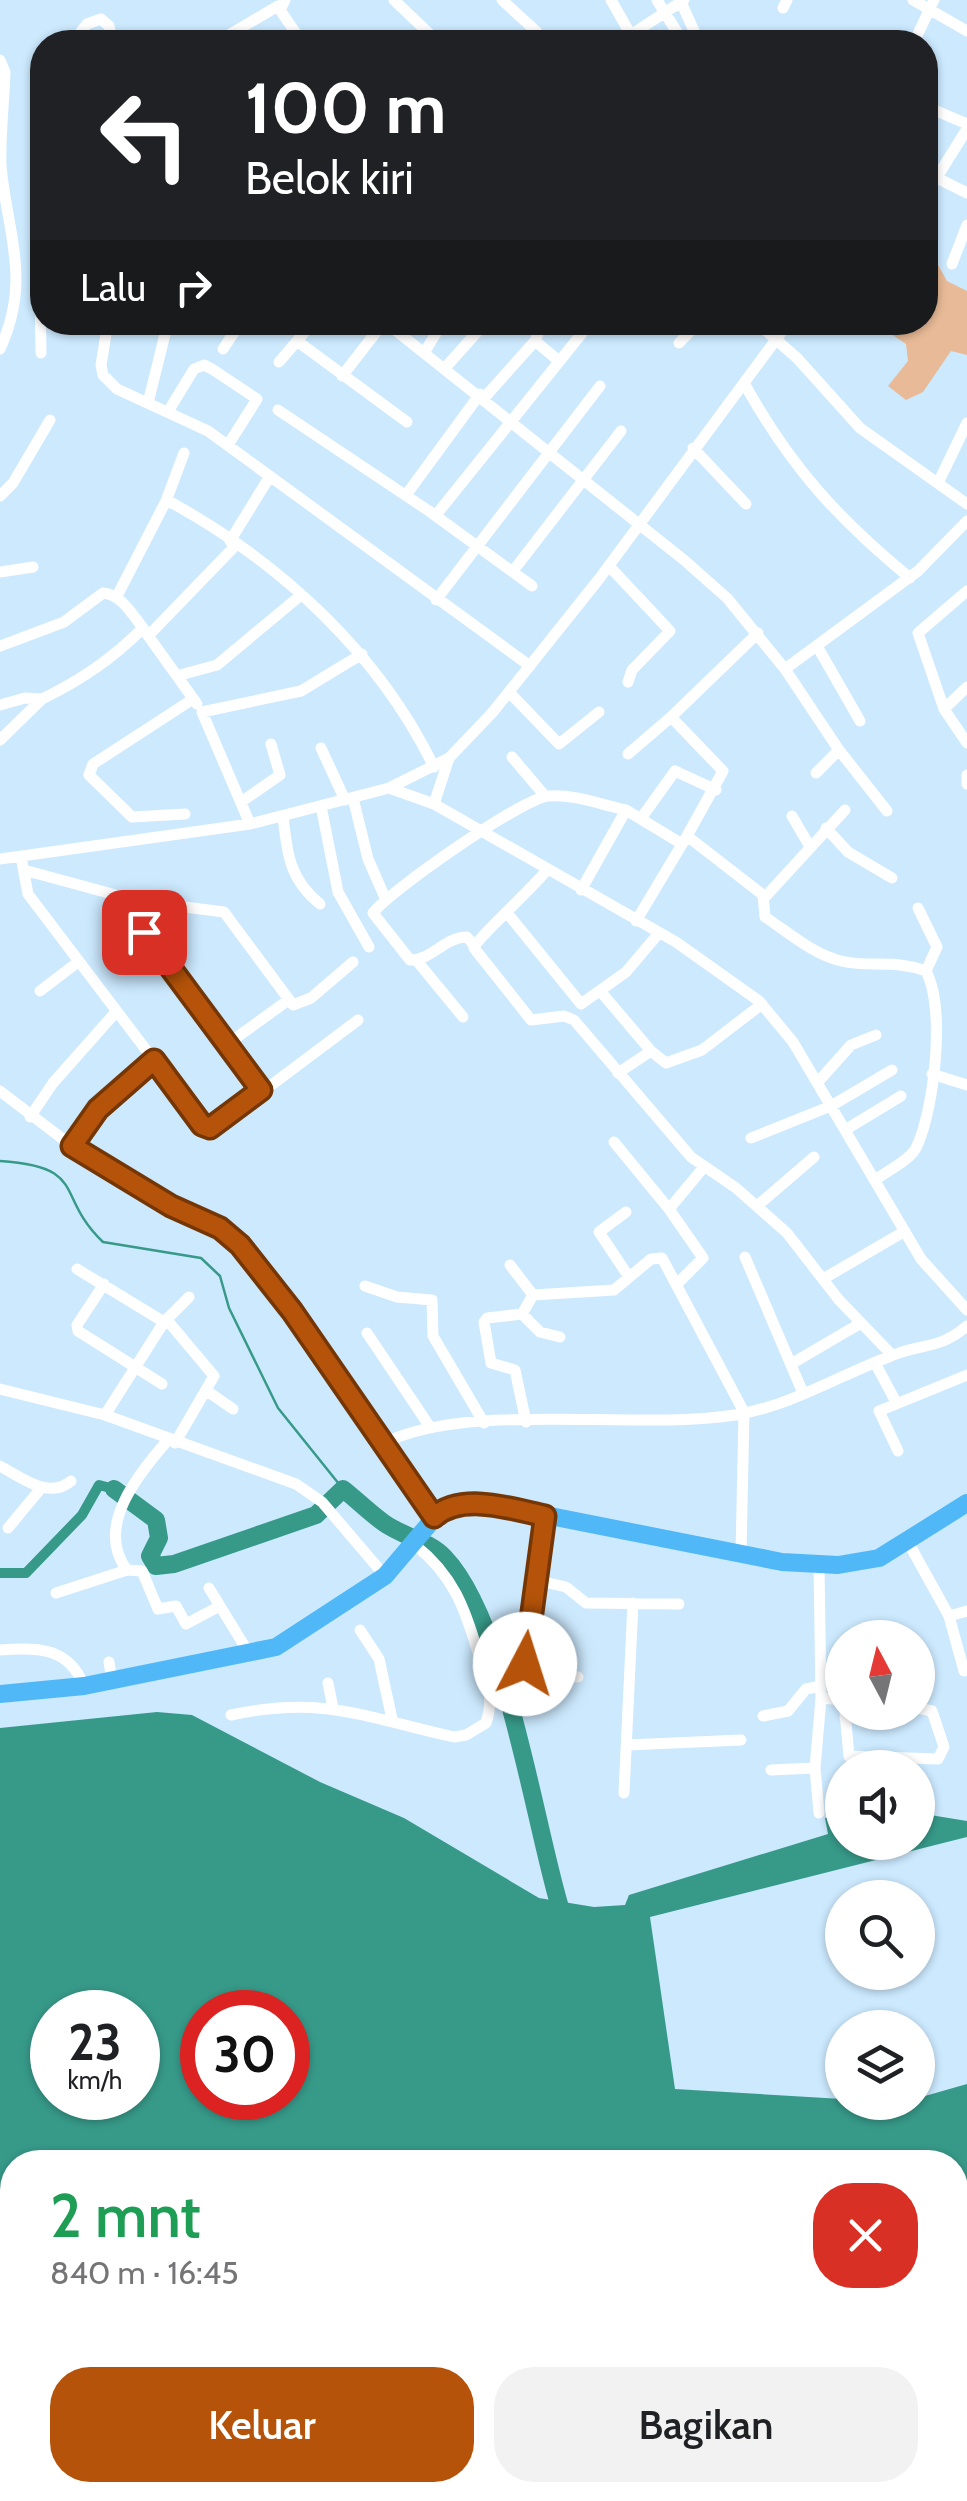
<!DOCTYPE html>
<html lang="id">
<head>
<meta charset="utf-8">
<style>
	:root { --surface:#fff; --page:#f2f2f2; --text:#202124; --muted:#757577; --accent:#b45309 }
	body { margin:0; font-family:Cabin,sans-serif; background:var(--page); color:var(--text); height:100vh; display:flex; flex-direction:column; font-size:38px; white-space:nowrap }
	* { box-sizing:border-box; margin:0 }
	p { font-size:32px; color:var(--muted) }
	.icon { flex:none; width:55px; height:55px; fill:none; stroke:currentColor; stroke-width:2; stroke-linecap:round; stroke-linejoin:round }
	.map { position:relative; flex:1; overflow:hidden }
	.panel { position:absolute; left:0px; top:2150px; width:968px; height:352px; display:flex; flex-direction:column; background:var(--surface); border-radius:40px 40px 0 0; box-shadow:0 2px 8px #0004 }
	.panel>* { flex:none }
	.guide { position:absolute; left:30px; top:30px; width:908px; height:305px; border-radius:40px; box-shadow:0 2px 8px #0004; background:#202124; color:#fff; overflow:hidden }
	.needle { width:65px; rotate:353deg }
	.buttons { position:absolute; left:825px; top:1620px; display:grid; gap:20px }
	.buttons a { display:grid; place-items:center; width:110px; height:110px; border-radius:50%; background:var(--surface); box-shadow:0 2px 8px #0004; font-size:50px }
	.speed { position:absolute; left:30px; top:1990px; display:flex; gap:20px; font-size:50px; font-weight:700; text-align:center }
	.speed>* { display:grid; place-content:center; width:130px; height:130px; border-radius:50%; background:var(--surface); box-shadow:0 2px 8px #0004; line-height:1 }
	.speed small { font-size:25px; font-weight:400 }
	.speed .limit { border:15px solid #d22; background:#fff; color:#111 }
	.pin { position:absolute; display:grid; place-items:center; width:85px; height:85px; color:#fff; margin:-42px; border-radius:20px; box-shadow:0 5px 15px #0006 }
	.me { position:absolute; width:110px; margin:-55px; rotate:5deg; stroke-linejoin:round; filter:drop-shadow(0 0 8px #0008) }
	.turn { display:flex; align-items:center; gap:35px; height:210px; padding:0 50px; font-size:45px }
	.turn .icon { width:130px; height:130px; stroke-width:2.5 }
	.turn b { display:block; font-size:70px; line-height:85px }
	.then { display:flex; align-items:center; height:95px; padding:0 50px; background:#0003; gap:20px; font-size:38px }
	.round { display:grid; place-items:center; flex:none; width:105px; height:105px; border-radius:40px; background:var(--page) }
	.head { display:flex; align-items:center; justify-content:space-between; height:170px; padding:0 50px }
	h1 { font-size:60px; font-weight:600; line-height:75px; color:#1e9e55 }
	.button { display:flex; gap:20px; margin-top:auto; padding:20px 50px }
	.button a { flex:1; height:115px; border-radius:40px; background:var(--accent); color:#fff; font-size:40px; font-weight:600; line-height:115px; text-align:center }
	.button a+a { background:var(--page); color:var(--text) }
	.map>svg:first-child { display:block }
	.green { fill:#e8ba97 }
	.water { fill:#379a89; fill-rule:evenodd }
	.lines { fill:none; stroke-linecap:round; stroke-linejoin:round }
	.stream { stroke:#379a89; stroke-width:2.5 }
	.canal { stroke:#379a89; stroke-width:10 }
	.river { stroke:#379a89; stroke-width:18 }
	.minor { stroke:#fff; stroke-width:11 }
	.highway { stroke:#51b8f8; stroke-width:18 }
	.route-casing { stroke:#753606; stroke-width:25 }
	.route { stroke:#b45309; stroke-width:18 }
</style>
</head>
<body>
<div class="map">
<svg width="967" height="2501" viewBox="0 0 967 2501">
	<rect width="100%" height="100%" fill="#cce9fe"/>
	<path class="green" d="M925,263L938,265L947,281L967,291V355L951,351L923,392L906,400L888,386L908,361L906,344L888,332L884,323L925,322Z"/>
	<path class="water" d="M157,1712L192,1715L320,1782L404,1818L539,1898L594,1907L625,1905L629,1895L828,1834L825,1818L842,1815V1842H918V1813L967,1821V1837L650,1917L675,2089L842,2099V2102H918V2098L967,2084V2501H0V1728ZM52,2012H138V2098H52ZM202,2012H288V2098H202ZM12,2162H955V2490H12Z"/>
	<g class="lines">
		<path class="stream" d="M0,1161C89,1167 54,1195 103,1242L201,1258L220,1276L229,1308L278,1408L343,1489"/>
		<path class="canal" d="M0,1573H26L82,1515L99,1485L114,1489"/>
		<path class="river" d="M114,1489L156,1520L159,1538L150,1556L156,1566L174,1564L316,1515L343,1489C357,1500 370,1513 384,1523C402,1536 429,1541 444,1557C504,1619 533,1815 559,1904"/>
		<path class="minor" d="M285,0L280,10L302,42
			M394,0L438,42
			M502,0L537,32L538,42
			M611,0L631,35
			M657,0L683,42
			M913,0L967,31
			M681,2L699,42
			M783,8L787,0
			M73,42L87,24L101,19L109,26L113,42
			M217,42L278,6
			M627,42L626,38L684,0
			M914,42L934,0
			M0,60L5,72C4,103 0,135 1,166C7,233 32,280 0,349
			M925,106L967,124
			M925,172L967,193
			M937,177L967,129
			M952,264L967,225
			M40,283L41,353
			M108,322L101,365L103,375L117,389L208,431L530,666
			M313,322L297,341L407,422
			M385,322L684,560L727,598L785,669L918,571L967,521
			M756,322L797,358L860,428L967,504
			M535,341L539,331L535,322
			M679,343L699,322
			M223,349L241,322
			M424,353L443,322
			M279,362L297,341
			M445,368L486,322
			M342,376L384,322
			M744,383C790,466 837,518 910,578
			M484,398L535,341L559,361
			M148,403L168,322
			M169,410L194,369L204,365L212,369L257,399L228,445
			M278,410L429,511L532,586
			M693,448L746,504
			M939,481L967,423
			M406,495L480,394
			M0,496L13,483L50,420
			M166,501L184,453
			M436,515L591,322
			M230,541L270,476
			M609,566L670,631L632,670L628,682
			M513,571L621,431
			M0,572L33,567
			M967,591L918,633L944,709L967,743
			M117,596L166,501L174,504C283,565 379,654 434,767
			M436,600L600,386
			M144,630L197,704
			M149,635L236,545
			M0,646L64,622L103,593C122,595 131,613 143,628C112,659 81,680 42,699
			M817,646L860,721
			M785,669L839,750L816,773
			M180,675L217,665L301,595
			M509,692L559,744L599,712
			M0,705L25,698L42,699L0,740
			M944,709L967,687
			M321,748L345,800
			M839,750L887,811
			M628,754L671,717
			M512,757L545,796
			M967,775V784
			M389,788L434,804L676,942L759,1001L793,1042L921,1259L967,1310
			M353,798L368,859L386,900
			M241,802L280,775L271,744
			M434,804L449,758
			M321,806L338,892L369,947
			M185,814L132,817L89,775L93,764L193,699
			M283,816C287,853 289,879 320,904
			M792,816L809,845
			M642,817L675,771L716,790
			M250,824L202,712L301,691L362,654
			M826,828L848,852L892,878
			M687,836L723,771L671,717L758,633
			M21,857L28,894L203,1125L217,1126L358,1020
			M0,859L250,824L389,788L449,758L492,713L599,579L789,322
			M24,870L138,901L224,912L293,1005L311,998L353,962
			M546,871C534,887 475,940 474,948L531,1020L564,1016L574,1020L691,1157L736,1188L787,1233L839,1300L892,1355
			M581,890L626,810L682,844
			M118,897L229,1043L287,1001
			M765,897L845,810
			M918,908L937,947L926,971
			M508,914L581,1004L626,972L659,933
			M636,921L687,836L763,895L765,917C788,932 814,955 841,961C871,968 893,959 926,971C946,1009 934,1109 917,1146C912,1159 887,1171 875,1180
			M473,944L467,937C445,937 432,960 410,960L373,913C389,891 524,797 549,796C574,794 602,805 626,810
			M417,961L463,1017
			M40,991L78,962
			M601,992L651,1051
			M229,1043L261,1090
			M618,1073L651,1051L666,1063L702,1050L762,1004
			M932,1074L967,1085
			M817,1083L851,1045L876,1035
			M0,1091L72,1146L229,1235L291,1311L433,1517
			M30,1117L53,1083L115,1013
			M845,1130L901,1096
			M751,1138L831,1106L892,1070
			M614,1142L669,1209
			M72,1146L98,1109L154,1060
			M757,1206L814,1157
			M626,1212L599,1232L629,1277
			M745,1257L803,1393
			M510,1265L533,1295L614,1290L651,1259L662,1258L744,1412L741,1554
			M77,1269L164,1322
			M823,1279L905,1231
			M678,1283L703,1258L669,1209L704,1167
			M104,1284L77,1325L78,1331L162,1384
			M365,1286L397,1297L432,1300L433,1336L484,1423
			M522,1314L540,1332L560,1337
			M167,1320L214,1376L175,1443
			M367,1333L430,1427
			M875,1363L896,1402
			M791,1364L861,1323
			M0,1389L105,1415L296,1484L322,1502L385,1576
			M207,1391L233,1409
			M105,1415L164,1322L189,1297
			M526,1422L515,1370L491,1363L484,1322L487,1318L522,1314L533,1295
			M168,1440C139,1473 94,1527 127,1570L142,1571L158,1609L176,1606L186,1624L220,1606
			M382,1444C468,1400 635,1431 735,1415C791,1406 840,1375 891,1356C922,1343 939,1350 967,1326
			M898,1451L879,1411L967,1375
			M0,1466C21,1477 49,1500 71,1481
			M545,1517L525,1665L531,1675L578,1677
			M8,1528L42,1487
			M908,1542L949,1616L967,1611
			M819,1565L821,1698L815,1768L819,1813
			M535,1580L566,1587L586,1603L679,1604
			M209,1588L250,1655
			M56,1593L127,1570
			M949,1616L964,1671
			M360,1630L379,1659L392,1719
			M0,1650C37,1647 69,1647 84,1686
			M109,1662L112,1681
			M328,1683L333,1708
			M821,1698L842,1700
			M845,1712L849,1756L938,1759L944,1747L932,1711L918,1708
			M231,1715C324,1695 367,1718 454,1737L466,1735L486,1723C495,1697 486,1678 478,1653C465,1608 453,1575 415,1545
			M763,1716L788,1711L806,1689L821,1686
			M845,1718L886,1712
			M627,1745L741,1740
			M771,1770L815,1768
			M624,1793L633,1603"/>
		<path class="highway" d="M0,1694L84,1686L276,1647L385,1576L441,1510L478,1504L505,1507L782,1562L838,1565L879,1558L967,1503"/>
	</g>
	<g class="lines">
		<defs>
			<path id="route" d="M144,932L261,1090L210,1128L202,1125L154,1060L98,1109L72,1146L171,1206L220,1228L240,1245L292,1311L434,1517C462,1492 512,1509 545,1516L525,1664"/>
		</defs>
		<use href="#route" class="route-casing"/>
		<use href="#route" class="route"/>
	</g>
</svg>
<div class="buttons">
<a><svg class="needle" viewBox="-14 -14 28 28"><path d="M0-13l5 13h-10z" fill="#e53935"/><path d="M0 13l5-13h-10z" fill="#757577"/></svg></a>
<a><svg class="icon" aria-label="sound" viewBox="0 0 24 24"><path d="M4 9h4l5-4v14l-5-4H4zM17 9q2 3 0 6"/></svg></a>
<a><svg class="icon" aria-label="search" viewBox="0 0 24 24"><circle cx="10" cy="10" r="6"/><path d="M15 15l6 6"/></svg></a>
<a><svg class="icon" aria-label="layers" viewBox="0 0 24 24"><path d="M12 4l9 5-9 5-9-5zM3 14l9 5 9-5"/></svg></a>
</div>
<div class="speed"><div>23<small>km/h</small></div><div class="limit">30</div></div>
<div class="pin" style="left:144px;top:932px;background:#d93025"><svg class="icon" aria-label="arrive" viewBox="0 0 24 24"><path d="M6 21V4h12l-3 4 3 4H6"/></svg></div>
<svg class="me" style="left:525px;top:1664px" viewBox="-20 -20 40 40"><circle r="19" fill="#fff"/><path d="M0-13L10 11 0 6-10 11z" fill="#b45309"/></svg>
<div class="guide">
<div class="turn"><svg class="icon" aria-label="left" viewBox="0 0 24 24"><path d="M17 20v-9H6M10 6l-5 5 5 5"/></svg><div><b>100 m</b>Belok kiri</div></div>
<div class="then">Lalu<svg class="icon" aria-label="right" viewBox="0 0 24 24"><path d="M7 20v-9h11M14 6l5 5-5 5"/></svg></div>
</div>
<section class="panel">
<div class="head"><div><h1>2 mnt</h1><p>840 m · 16:45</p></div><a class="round" style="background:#d93025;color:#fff"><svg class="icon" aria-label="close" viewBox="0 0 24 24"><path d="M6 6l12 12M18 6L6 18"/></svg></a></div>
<div class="button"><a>Keluar</a><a>Bagikan</a></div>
</section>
</div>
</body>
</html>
